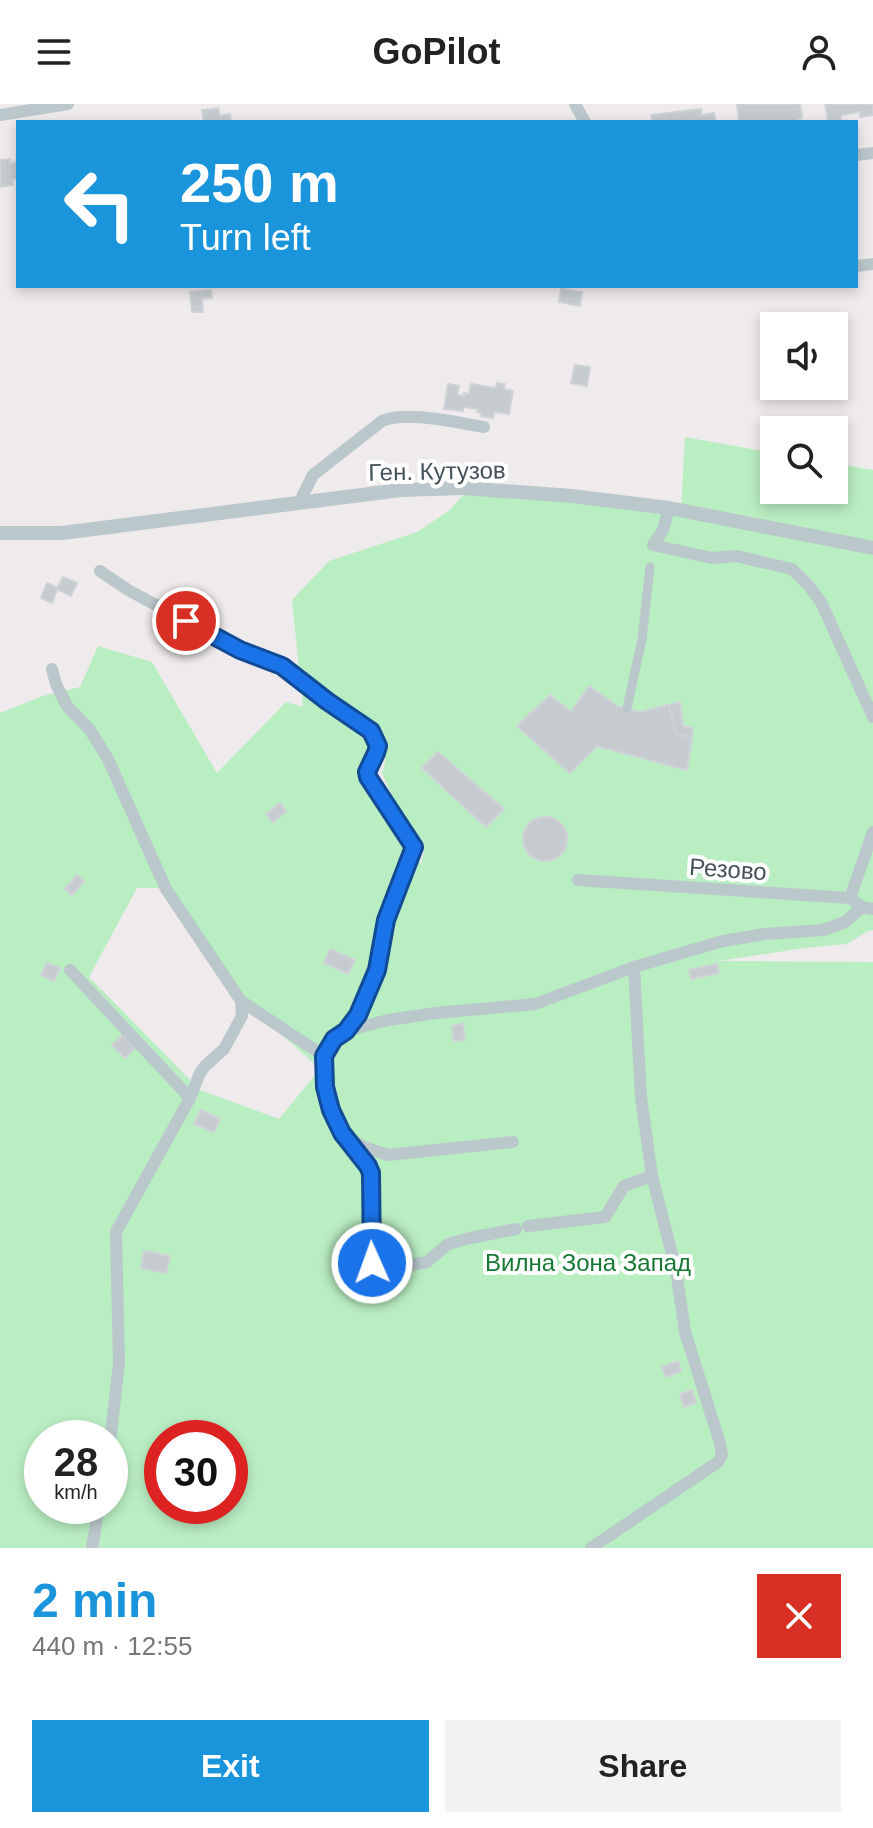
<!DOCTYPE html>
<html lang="en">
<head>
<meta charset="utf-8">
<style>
	:root { --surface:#fff; --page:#f2f2f2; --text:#222; --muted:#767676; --accent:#1a94da }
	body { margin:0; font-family:Arial,sans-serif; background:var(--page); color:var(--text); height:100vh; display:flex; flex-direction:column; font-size:30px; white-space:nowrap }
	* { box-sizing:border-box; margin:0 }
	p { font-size:26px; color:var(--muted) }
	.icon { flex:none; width:44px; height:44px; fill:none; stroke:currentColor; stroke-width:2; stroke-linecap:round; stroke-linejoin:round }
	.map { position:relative; height:1444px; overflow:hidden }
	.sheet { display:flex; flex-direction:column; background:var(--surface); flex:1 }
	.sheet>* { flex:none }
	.hud { position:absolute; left:16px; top:16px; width:842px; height:168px; border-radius:0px; box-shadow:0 4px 12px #0003; background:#1a94da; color:#fff; overflow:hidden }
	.controls { position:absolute; left:760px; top:208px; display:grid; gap:16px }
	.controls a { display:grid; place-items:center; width:88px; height:88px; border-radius:0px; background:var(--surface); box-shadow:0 4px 12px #0003; font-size:40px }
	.speed { position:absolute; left:24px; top:1316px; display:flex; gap:16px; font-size:40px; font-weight:700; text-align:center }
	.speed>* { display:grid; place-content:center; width:104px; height:104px; border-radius:50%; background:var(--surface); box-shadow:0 4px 12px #0003; line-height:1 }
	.speed small { font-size:20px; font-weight:400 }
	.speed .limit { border:12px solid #d22; background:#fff; color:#111 }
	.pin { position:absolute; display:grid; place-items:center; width:68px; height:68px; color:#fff; margin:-34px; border:4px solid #fff; border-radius:50%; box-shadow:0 2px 8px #0007 }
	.me { position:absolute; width:88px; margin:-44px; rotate:358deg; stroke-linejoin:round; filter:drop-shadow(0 0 6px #0008) }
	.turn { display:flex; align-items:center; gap:28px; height:168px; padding:0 32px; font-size:36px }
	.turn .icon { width:104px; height:104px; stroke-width:2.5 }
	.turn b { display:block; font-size:56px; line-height:68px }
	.round { display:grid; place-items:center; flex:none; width:84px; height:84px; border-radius:0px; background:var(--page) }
	.headline { display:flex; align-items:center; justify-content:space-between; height:136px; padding:0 32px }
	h1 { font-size:48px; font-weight:600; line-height:60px; color:var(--accent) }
	.action { display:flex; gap:16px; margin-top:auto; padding:16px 32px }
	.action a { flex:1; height:92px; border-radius:0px; background:var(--accent); color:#fff; font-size:32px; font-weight:600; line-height:92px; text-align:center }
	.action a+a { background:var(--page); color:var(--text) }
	header { display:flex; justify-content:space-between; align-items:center; height:104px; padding:0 32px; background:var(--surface); font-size:36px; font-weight:600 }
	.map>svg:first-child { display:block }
	.green { fill:#b9edc2; fill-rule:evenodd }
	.building { fill:#c5cbcf; stroke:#cfd3d7; stroke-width:2 }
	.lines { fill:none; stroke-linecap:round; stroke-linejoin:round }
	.pedestrian { stroke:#bac7cb; stroke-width:9 }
	.minor { stroke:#bac7cb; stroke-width:12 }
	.tertiary { stroke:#bac7cb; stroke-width:14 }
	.route-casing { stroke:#114b97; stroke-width:20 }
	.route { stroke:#1a73e8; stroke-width:14 }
	.labels { text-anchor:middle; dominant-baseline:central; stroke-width:8; stroke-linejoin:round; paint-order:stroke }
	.street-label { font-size:24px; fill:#445359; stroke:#fff }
	.park-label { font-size:24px; fill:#177834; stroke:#fff }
</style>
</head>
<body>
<header><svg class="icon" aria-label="menu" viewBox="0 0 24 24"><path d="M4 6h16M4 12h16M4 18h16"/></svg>GoPilot<svg class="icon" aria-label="person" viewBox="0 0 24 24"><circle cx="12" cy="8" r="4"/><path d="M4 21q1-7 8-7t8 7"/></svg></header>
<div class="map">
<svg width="873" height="1444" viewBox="0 0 873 1444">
	<rect width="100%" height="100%" fill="#efebec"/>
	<path class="green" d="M685,333L774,349V386H834V359L873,366V826L868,827L847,840L804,844L719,857L873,858V1444H0V609L43,592L80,583L98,542L152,558L217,669L286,598L303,603L292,496L329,457L417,428L450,406L461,393L478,385L681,405ZM353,615C375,631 393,639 382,669L403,717L424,748L421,760C397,736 378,704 362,674L373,644L363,631L350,620ZM137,784H161L229,883L320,965L279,1015L200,986L89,873ZM42,1334H110V1402H42ZM162,1334H230V1402H162Z"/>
	<path class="building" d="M737,0H800L802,14L798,15V18H739Z
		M825,0H873V11L860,13V8L841,11V15L828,17Z
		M218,4L220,12L230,10L231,18H204L202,6Z
		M701,5V11L714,9L716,18H652L651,11Z
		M10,55V59L18,58V75H12L13,81L0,83V56Z
		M561,185L582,188L580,202L559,198Z
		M211,186L212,194L202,195L203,208H192L190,188Z
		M575,261L590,263L587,282L571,279Z
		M497,279L505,280L504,285L513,287L509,310L494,308L493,314L481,312L482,309L477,308V305L463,303V307L444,305L448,280L459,282L457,291L464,292V289L469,290L471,280L496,284Z
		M63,473L77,479L71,492L57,485Z
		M47,479L58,484L52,499L41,494Z
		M589,582L617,602L640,608L669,601L676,630L692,634L687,666L597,642L570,669L517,622L550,591L571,608Z
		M680,598L683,622L693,624L692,634L676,630L669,601Z
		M438,648L504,705L486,723L422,664Z
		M280,699L286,707L273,718L266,710Z
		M523 735a22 22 0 1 1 44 0a22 22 0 1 1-44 0Z
		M77,771L84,777L72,791L65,785Z
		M330,845L355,856L348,870L324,859Z
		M47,859L60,864L54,877L41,871Z
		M717,860L719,869L691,875L689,866Z
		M463,920L465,936L454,937L452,922Z
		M123,931L135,944L125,954L112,941Z
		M201,1006L220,1015L214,1028L194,1020Z
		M144,1147L170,1152L166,1169L141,1164Z
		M678,1257L681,1267L666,1273L662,1263Z
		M692,1286L696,1299L684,1303L680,1290Z"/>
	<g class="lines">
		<path class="pedestrian" d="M627,604L642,535L650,463"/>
		<path class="minor" d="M575,0L585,18
			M0,11L68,0
			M856,51L873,49
			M856,162L873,160
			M299,399L313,371L382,317C406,306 458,319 484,323
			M669,404L663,426L653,441L712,454L736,452L792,465L809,482L821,498L873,613
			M100,467L128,486L240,546L282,562L327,597L371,627L378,642L376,649L367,668L368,673L414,743L386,816L377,866L358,911L346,927L334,935L324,952L241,897
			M52,565L56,580L67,602L90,626L108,655L166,785L241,897L242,912L224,945L205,962L200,969L190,994L116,1128L119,1259L110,1338
			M578,776L850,794L862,803L873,805
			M850,794L873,728
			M70,866L190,994
			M346,927L388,916L436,909L535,900L634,863L723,837L765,830L823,826L845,818L862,803
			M324,952L325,983L331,1006L342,1029L364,1043L388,1051L513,1038
			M342,1029L368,1062L371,1069L372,1159L373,1163L379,1167L427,1158L448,1140L470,1134L516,1125
			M528,1122L605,1113L624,1082L652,1072L641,993L634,863
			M92,1444L99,1402
			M591,1444L718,1358L722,1351L720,1339L685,1228L676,1166L652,1072"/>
		<path class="tertiary" d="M0,429H62L401,386L463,384L572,392L669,404L873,444"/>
	</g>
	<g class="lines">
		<defs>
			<path id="route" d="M186,517L240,546L282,562L327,597L371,627L378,642L376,649L367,668L368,673L414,743L386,816L377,866L358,911L346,927L334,935L324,952L325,983L331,1006L342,1029L368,1062L371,1069L372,1159"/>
		</defs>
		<use href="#route" class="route-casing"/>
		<use href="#route" class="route"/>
	</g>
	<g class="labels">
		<g class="street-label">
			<text transform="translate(437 367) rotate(-1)">Ген. Кутузов</text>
			<text transform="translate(728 765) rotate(4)">Резово</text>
		</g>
		<g class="park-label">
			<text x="588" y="1158">Вилна Зона Запад</text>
		</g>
	</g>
</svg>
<div class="controls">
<a><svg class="icon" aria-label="sound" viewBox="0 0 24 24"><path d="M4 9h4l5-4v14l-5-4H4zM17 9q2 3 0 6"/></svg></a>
<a><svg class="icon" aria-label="search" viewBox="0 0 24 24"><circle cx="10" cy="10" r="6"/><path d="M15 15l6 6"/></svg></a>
</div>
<div class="speed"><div>28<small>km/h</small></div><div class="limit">30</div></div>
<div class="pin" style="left:186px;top:517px;background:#d93025"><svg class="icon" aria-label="arrive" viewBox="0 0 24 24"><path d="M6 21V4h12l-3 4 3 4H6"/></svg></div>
<svg class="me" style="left:372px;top:1159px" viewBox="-20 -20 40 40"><circle r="17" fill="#1a73e8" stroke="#fff" stroke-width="3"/><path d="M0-11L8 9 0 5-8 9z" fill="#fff"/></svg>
<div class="hud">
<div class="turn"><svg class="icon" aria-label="left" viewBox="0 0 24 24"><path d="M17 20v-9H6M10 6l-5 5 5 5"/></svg><div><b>250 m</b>Turn left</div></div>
</div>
</div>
<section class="sheet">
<div class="headline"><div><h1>2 min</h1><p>440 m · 12:55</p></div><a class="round" style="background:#d93025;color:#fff"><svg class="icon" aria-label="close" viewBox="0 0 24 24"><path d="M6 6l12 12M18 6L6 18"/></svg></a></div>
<div class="action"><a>Exit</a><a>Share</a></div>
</section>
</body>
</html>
